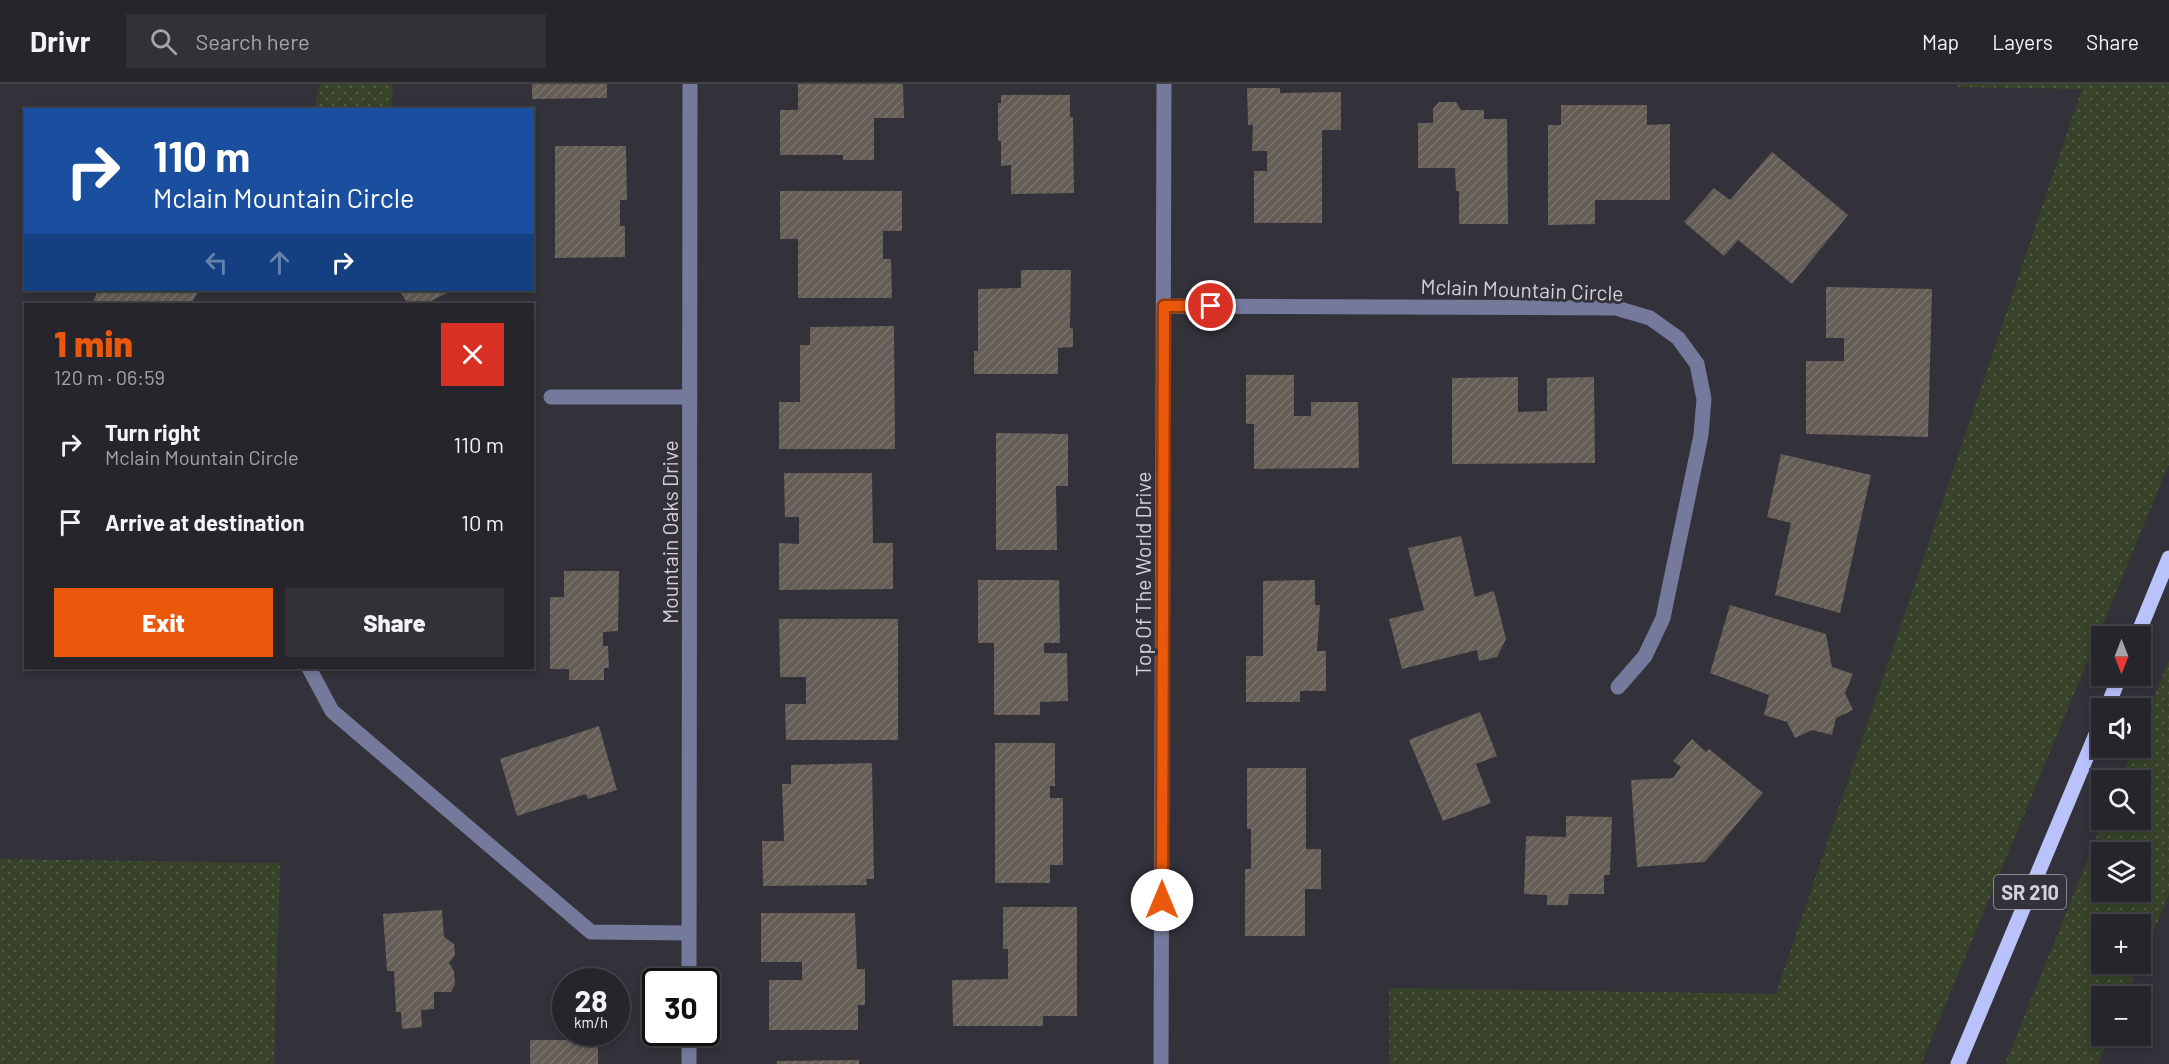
<!DOCTYPE html>
<html lang="en">
<head>
<meta charset="utf-8">
<style>
	:root { --surface:#26252b; --page:#323137; --text:#f1f3f6; --muted:#a4a5a9; --line:#424247; --accent:#ea580c }
	body { margin:0; font-family:Barlow,sans-serif; background:var(--page); color:var(--text); height:100vh; display:flex; flex-direction:column; font-size:22px; white-space:nowrap }
	* { box-sizing:border-box; margin:0 }
	p { font-size:20px; color:var(--muted) }
	.icon { flex:none; width:33px; height:33px; fill:none; stroke:currentColor; stroke-width:2; stroke-linecap:round; stroke-linejoin:round }
	.map { position:relative; flex:1; overflow:hidden }
	.sheet { position:absolute; left:24px; top:219px; width:510px; height:366px; display:flex; flex-direction:column; background:var(--surface); border-radius:0px; box-shadow:0 3px 9px #0003,0 0 0 2px var(--line) }
	.sheet>* { flex:none }
	.top-card { position:absolute; left:24px; top:24px; width:510px; height:183px; border-radius:0px; box-shadow:0 3px 9px #0003,0 0 0 2px var(--line); background:#1a4fa0; color:#fff; overflow:hidden }
	.needle { width:39px; rotate:180deg }
	.tools { position:absolute; left:2091px; top:542px; display:grid; gap:12px }
	.tools a { display:grid; place-items:center; width:60px; height:60px; border-radius:0px; background:var(--surface); box-shadow:0 3px 9px #0003,0 0 0 2px var(--line); font-size:30px }
	.speed { position:absolute; left:552px; top:884px; display:flex; gap:12px; font-size:30px; font-weight:700; text-align:center }
	.speed>* { display:grid; place-content:center; width:78px; height:78px; border-radius:50%; background:var(--surface); box-shadow:0 3px 9px #0003,0 0 0 2px var(--line); line-height:1 }
	.speed small { font-size:15px; font-weight:400 }
	.speed .limit { border:3px solid #111; border-radius:9px; background:#fff; color:#111 }
	.pin { position:absolute; display:grid; place-items:center; width:51px; height:51px; color:#fff; margin:-26px; border:3px solid #fff; border-radius:50%; box-shadow:0 2px 6px #0007 }
	.me { position:absolute; width:66px; margin:-33px; rotate:0deg; stroke-linejoin:round; filter:drop-shadow(0 0 4px #0008) }
	.turn { display:flex; align-items:center; gap:21px; height:126px; padding:0 30px; font-size:27px }
	.turn .icon { width:78px; height:78px; stroke-width:2.5 }
	.turn b { display:block; font-size:42px; line-height:51px }
	.lanes { display:flex; align-items:center; height:57px; padding:0 30px; background:#0003; justify-content:center; gap:30px; direction:ltr }
	.lanes .off { opacity:.35 }
	.round { display:grid; place-items:center; flex:none; width:63px; height:63px; border-radius:0px; background:var(--page) }
	.summary { display:flex; align-items:center; justify-content:space-between; height:102px; padding:0 30px }
	h1 { font-size:36px; font-weight:800; line-height:45px; color:var(--accent) }
	.button { display:flex; gap:12px; margin-top:auto; padding:12px 30px }
	.button a { flex:1; height:69px; border-radius:0px; background:var(--accent); color:#fff; font-size:24px; font-weight:800; line-height:69px; text-align:center }
	.button a+a { background:var(--page); color:var(--text) }
	ul { padding:0; list-style:none }
	li { display:flex; align-items:center; gap:18px; height:78px; padding:0 30px }
	li div { flex:1 }
	li b { display:block; font-size:22px }
	li em { font-style:normal }
	header { display:flex; align-items:center; gap:36px; box-sizing:border-box; height:84px; padding:0 30px; background:var(--surface); border-bottom:2px solid var(--line) }
	header strong { font-size:28px }
	nav { display:flex; gap:33px; margin-inline-start:auto; font-size:21px }
	.search { width:420px; height:54px; background:var(--page); display:flex; align-items:center; gap:15px; box-sizing:border-box; padding:0 21px; border-radius:0px; color:var(--muted); font-size:22px }
	.map>svg:first-child { display:block }
	.grass { fill:url(#grass-dots); fill-rule:evenodd }
	.building { fill:url(#building-hatch) }
	.lines { fill:none; stroke-linecap:round; stroke-linejoin:round }
	.minor { stroke:#757a9d; stroke-width:15 }
	.major { stroke:#bac2fb; stroke-width:15 }
	.route-casing { stroke:#983908; stroke-width:15 }
	.route { stroke:#ea580c; stroke-width:10 }
	.labels { text-anchor:middle; dominant-baseline:central; stroke-width:6; stroke-linejoin:round; paint-order:stroke }
	.shield { fill:#333139; stroke:#a4a2a8; stroke-width:1.5 }
	.shield-label { font-size:20px; font-weight:bold; fill:#d4d2d8 }
	.street-label { font-size:21px; fill:#d4d2d8; stroke:#333139 }
</style>
</head>
<body>
<header>
<strong>Drivr</strong>
<div class="search"><svg class="icon" aria-label="search" viewBox="0 0 24 24"><circle cx="10" cy="10" r="6"/><path d="M15 15l6 6"/></svg>Search here</div>
<nav><a>Map</a><a>Layers</a><a>Share</a></nav>
</header>
<div class="map">
<svg width="2169" height="980" viewBox="0 0 2169 980">
	<defs>
		<pattern id="grass-dots" width="8" height="8" patternUnits="userSpaceOnUse" patternTransform="scale(1.5)"><rect width="8" height="8" fill="#374229"/><path d="M2 2h.1M6 6h.1" fill="none" stroke="#535c47" stroke-width="1.8" stroke-linecap="round"/></pattern>
		<pattern id="building-hatch" width="6" height="6" patternUnits="userSpaceOnUse" patternTransform="scale(1.5)"><rect width="6" height="6" fill="#645d55"/><path d="M-1 1l2-2M0 6l6-6M5 7l2-2" fill="none" stroke="#79736d"/></pattern>
	</defs>
	<rect width="100%" height="100%" fill="#333139"/>
	<path class="grass" d="M320,0H393L391,25H314Z
		M1958,0H2169V380L1921,980H1389V904L1776,910L2082,5L1958,3Z
		M2169,576V810L2141,878L2140,840H2102V879H2140L2126,912H2102V951H2110L2098,980H2005L2104,735H2140V696H2120L2134,663H2140L2141,646ZM2102,768H2140V807H2102Z
		M0,775L280,779L274,980H0Z"/>
	<path class="building" d="M532,0H607V14L532,15Z
		M798,0H903L904,34H874V76H843V71H780V26H798Z
		M1247,4H1280V9L1341,8V46H1322V139H1254V87H1267V67H1252L1253,41H1248Z
		M1001,11H1070V33H1073L1074,109L1011,110V81L1001,82V57H998V19H1001Z
		M1439,18H1456L1461,26H1484V35H1507L1508,140H1459V107H1456L1455,84H1418V39H1433V25Z
		M1561,21H1647V41L1670,40V116H1595V140L1548,141V41H1561Z
		M555,62H626L627,116H620V142H625V173L555,174Z
		M1772,68L1848,131L1792,200L1738,156L1724,172L1684,138L1714,104L1730,116Z
		M780,107H902V147H883V175H891L892,214H798V155H780Z
		M1021,186H1071L1070,244H1073V263L1058,264V290H974V267H978V205L1021,204Z
		M1826,203L1932,205L1928,353L1806,350V277H1844V254H1826Z
		M98,206H199L191,220H92Z
		M399,206H445L447,209L425,220H408Z
		M894,242L895,365H779V318H800V261H810V243Z
		M1246,291H1294V332H1311V318H1358L1359,384L1254,385V340H1246Z
		M1518,293V328L1547,327V294L1594,293L1595,379L1452,380V294Z
		M996,349L1068,350V402H1056L1057,466H996Z
		M1781,370L1871,391L1840,529L1775,511L1791,439L1767,433Z
		M784,389H872L873,459H893V505L779,506V459L799,460V433H785Z
		M1461,452L1475,513L1494,507L1506,555L1497,573L1479,577L1477,566L1402,585L1389,535L1424,526L1408,464Z
		M564,487H619L618,547L603,548V562H608L609,584H604V596H569V585H550V513H564Z
		M978,496H1059L1060,559H1044V569H1067L1068,617L1040,618V631H994V559H978Z
		M1315,496V521H1320L1317,567H1326V607H1300V618H1246V572H1263V497Z
		M1730,521L1826,550L1832,583L1853,590L1845,609L1853,626L1836,634L1832,651L1812,646L1795,654L1787,638L1764,631L1769,611L1710,589Z
		M779,535H898V656H786L785,620H806V593H780Z
		M1480,628L1497,672L1476,680L1491,719L1443,737L1409,656Z
		M599,642L617,706L588,715L586,710L517,732L500,675Z
		M1692,655L1706,668L1709,665L1763,709L1705,778L1637,783L1631,696L1673,694L1681,683L1673,677Z
		M995,659H1055V702H1050V714H1063V781H1050V799H995Z
		M872,679L874,795H866L867,801L763,802L762,757H784L782,700H791V681Z
		M1247,684H1306V765H1321V805H1305V852H1245V785H1251V745H1247Z
		M1566,732L1612,733L1610,791H1604V810H1569L1568,821H1547V811L1524,810L1526,752L1566,753Z
		M1003,823H1077V932H1043V942H953L952,896L1008,895V865H1003Z
		M442,826L444,853L454,860L455,871L449,879L454,887L455,900L451,908H434V925L421,926L422,943L402,945L401,928H396L394,887H387L383,830Z
		M761,829H855L857,885H865V921H858V946H769V896H802V878H761Z
		M530,956H598V980H530Z
		M859,976V980H777V977Z"/>
	<g class="lines">
		<path class="minor" d="M1164,222L1616,224L1650,234L1678,254L1697,280L1704,315L1701,351L1663,534L1645,572L1618,603
			M551,313H690
			M309,584L332,627L591,848L689,849
			M689,897L690,0
			M689,980V948
			M1161,980L1164,0"/>
		<path class="major" d="M2137,552L2169,474
			M2107,624L2120,591
			M1958,980L2102,636"/>
	</g>
	<g class="lines">
		<defs>
			<path id="route" d="M1162,816L1164,222H1211"/>
		</defs>
		<use href="#route" class="route-casing"/>
		<use href="#route" class="route"/>
	</g>
	<g class="labels">
		<rect class="shield" x="1994" y="791" width="72" height="34" rx="4.5"/>
		<g class="shield-label">
			<text x="2030" y="808">SR 210</text>
		</g>
		<g class="street-label">
			<text transform="translate(1522 205) rotate(2)">Mclain Mountain Circle</text>
			<text transform="translate(669 448) rotate(-90)">Mountain Oaks Drive</text>
			<text transform="translate(1142 490) rotate(-90)">Top Of The World Drive</text>
		</g>
	</g>
</svg>
<div class="tools">
<a><svg class="needle" viewBox="-14 -14 28 28"><path d="M0-13l5 13h-10z" fill="#e53935"/><path d="M0 13l5-13h-10z" fill="#a4a5a9"/></svg></a>
<a><svg class="icon" aria-label="sound" viewBox="0 0 24 24"><path d="M4 9h4l5-4v14l-5-4H4zM17 9q2 3 0 6"/></svg></a>
<a><svg class="icon" aria-label="search" viewBox="0 0 24 24"><circle cx="10" cy="10" r="6"/><path d="M15 15l6 6"/></svg></a>
<a><svg class="icon" aria-label="layers" viewBox="0 0 24 24"><path d="M12 4l9 5-9 5-9-5zM3 14l9 5 9-5"/></svg></a>
<a>+</a>
<a>−</a>
</div>
<div class="speed"><div>28<small>km/h</small></div><div class="limit">30</div></div>
<div class="pin" style="left:1211px;top:222px;background:#d93025"><svg class="icon" aria-label="arrive" viewBox="0 0 24 24"><path d="M6 21V4h12l-3 4 3 4H6"/></svg></div>
<svg class="me" style="left:1162px;top:816px" viewBox="-20 -20 40 40"><circle r="19" fill="#fff"/><path d="M0-13L10 11 0 6-10 11z" fill="#ea580c"/></svg>
<div class="top-card">
<div class="turn"><svg class="icon" aria-label="right" viewBox="0 0 24 24"><path d="M7 20v-9h11M14 6l5 5-5 5"/></svg><div><b>110 m</b>Mclain Mountain Circle</div></div>
<div class="lanes"><svg class="icon off" aria-label="left" viewBox="0 0 24 24"><path d="M17 20v-9H6M10 6l-5 5 5 5"/></svg><svg class="icon off" aria-label="ahead" viewBox="0 0 24 24"><path d="M12 20V5M6 11l6-6 6 6"/></svg><svg class="icon" aria-label="right" viewBox="0 0 24 24"><path d="M7 20v-9h11M14 6l5 5-5 5"/></svg></div>
</div>
<section class="sheet">
<div class="summary"><div><h1>1 min</h1><p>120 m · 06:59</p></div><a class="round" style="background:#d93025;color:#fff"><svg class="icon" aria-label="close" viewBox="0 0 24 24"><path d="M6 6l12 12M18 6L6 18"/></svg></a></div>
<ul>
<li><svg class="icon" aria-label="right" viewBox="0 0 24 24"><path d="M7 20v-9h11M14 6l5 5-5 5"/></svg><div><b>Turn right</b><p>Mclain Mountain Circle</p></div><em>110 m</em></li>
<li><svg class="icon" aria-label="arrive" viewBox="0 0 24 24"><path d="M6 21V4h12l-3 4 3 4H6"/></svg><div><b>Arrive at destination</b></div><em>10 m</em></li>
</ul>
<div class="button"><a>Exit</a><a>Share</a></div>
</section>
</div>
</body>
</html>
